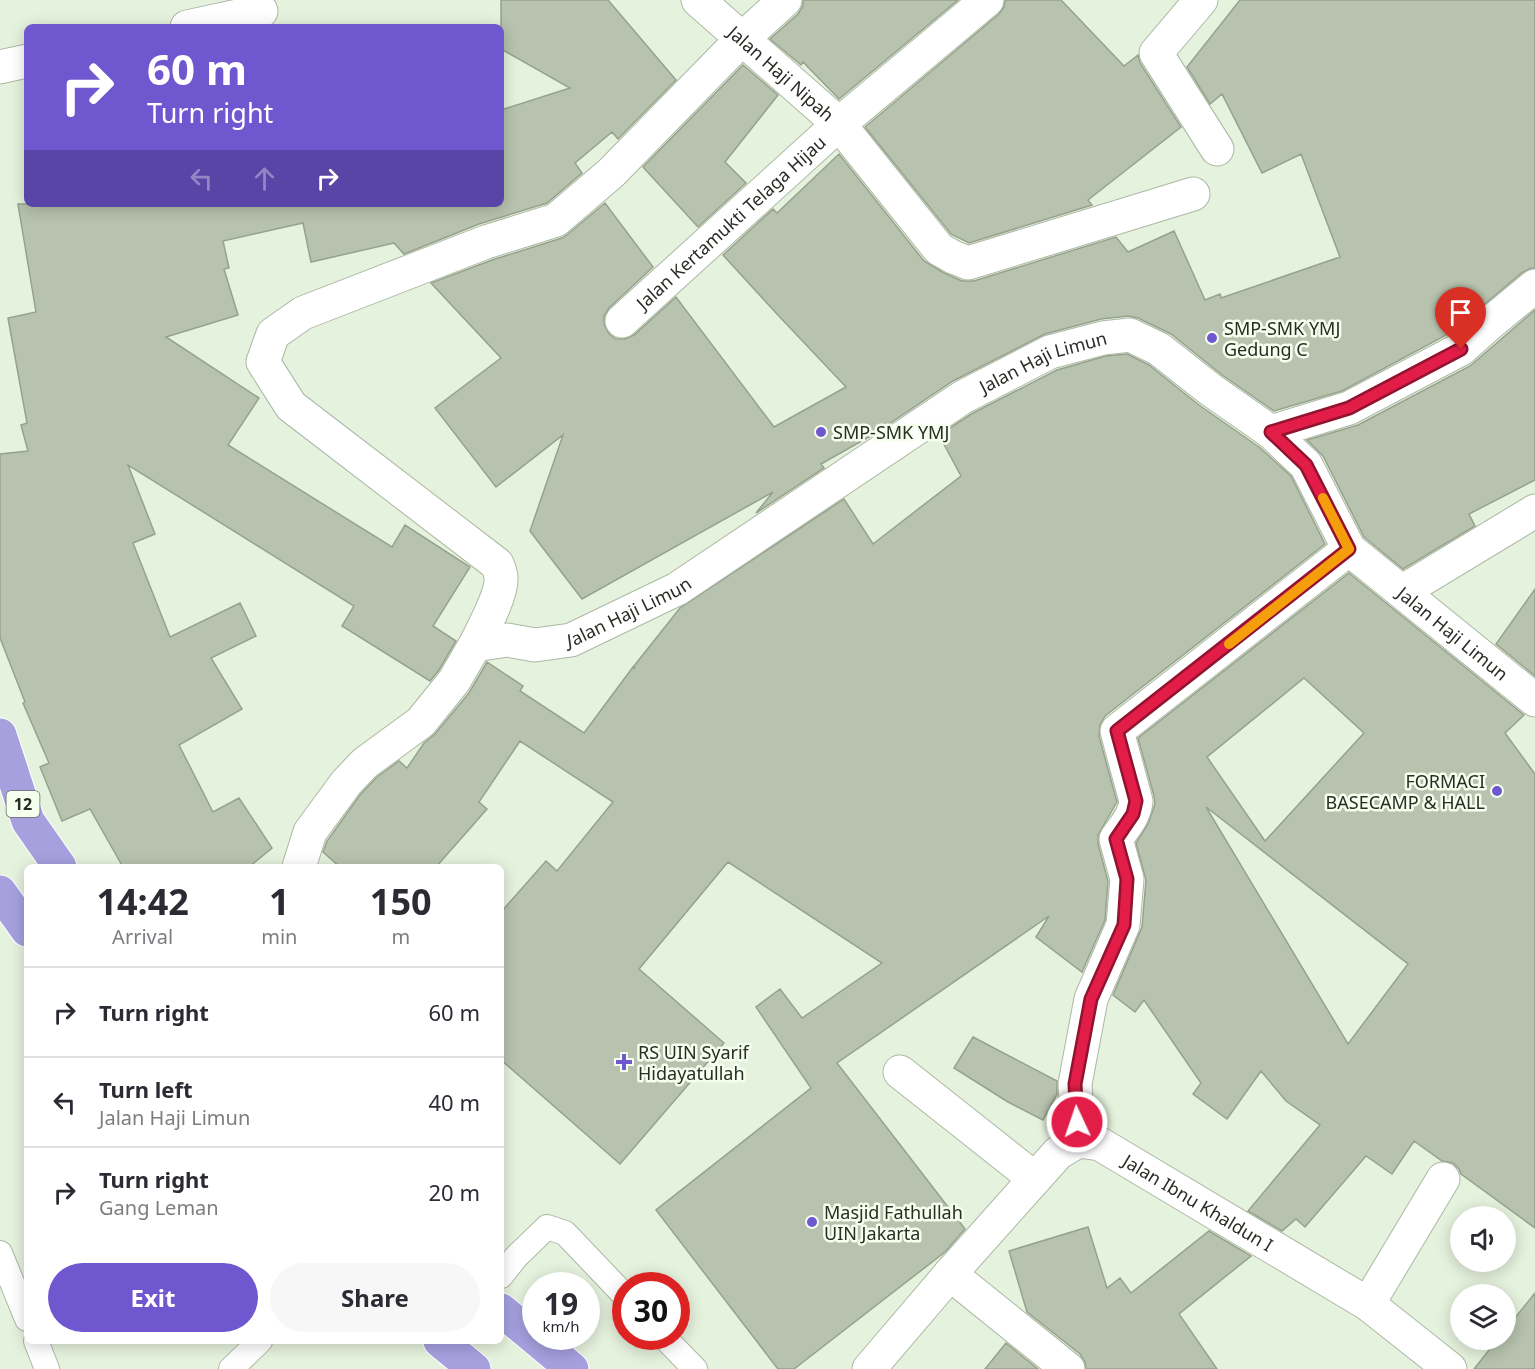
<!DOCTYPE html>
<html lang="en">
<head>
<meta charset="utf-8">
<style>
	:root { --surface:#fff; --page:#f7f7f7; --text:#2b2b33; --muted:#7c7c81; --line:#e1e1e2; --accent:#6f57d0 }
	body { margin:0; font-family:"Noto Sans",sans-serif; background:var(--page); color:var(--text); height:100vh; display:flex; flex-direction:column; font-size:22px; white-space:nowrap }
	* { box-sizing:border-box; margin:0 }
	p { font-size:20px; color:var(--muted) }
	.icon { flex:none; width:33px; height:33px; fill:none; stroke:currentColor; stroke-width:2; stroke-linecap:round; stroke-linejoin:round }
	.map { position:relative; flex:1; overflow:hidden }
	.details { position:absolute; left:24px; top:864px; width:480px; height:480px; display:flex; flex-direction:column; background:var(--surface); border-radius:9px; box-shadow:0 3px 15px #0003 }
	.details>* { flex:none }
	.hud { position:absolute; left:24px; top:24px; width:480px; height:183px; border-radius:9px; box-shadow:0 3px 15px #0003; background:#6f57d0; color:#fff; overflow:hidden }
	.controls { position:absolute; left:1450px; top:1206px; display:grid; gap:12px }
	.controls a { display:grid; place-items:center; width:66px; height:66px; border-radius:50%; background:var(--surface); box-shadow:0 3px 15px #0003; font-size:30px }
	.speed { position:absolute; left:522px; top:1272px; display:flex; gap:12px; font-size:30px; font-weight:700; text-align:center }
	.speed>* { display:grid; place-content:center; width:78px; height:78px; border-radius:50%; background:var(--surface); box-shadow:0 3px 15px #0003; line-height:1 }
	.speed small { font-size:15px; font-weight:400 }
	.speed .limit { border:9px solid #d22; background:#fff; color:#111 }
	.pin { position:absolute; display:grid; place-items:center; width:51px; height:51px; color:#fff; margin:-62px -26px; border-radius:50% 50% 50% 0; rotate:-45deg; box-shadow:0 0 6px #0007 }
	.pin .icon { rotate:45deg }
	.me { position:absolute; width:66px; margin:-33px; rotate:357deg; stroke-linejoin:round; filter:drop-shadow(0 0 4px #0008) }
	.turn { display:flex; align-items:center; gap:21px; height:126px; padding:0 24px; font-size:27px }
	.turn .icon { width:78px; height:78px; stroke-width:2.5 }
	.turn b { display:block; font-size:42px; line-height:51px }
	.lanes { display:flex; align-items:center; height:57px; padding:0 24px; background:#0003; justify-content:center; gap:30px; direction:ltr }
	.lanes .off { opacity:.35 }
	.eta { display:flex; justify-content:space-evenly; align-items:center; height:102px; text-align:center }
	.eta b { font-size:36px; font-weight:700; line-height:42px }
	.button { display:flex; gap:12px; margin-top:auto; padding:12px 24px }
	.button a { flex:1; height:69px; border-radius:36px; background:var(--accent); color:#fff; font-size:24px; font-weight:700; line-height:69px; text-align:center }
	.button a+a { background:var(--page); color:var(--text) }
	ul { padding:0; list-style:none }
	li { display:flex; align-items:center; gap:18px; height:90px; padding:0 24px; border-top:2px solid var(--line) }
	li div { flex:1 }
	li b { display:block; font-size:22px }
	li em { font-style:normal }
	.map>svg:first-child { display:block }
	.building { fill:#b7c3ae; stroke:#96a28e; stroke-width:1.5; fill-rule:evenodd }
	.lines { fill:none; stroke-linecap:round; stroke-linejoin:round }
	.lane-casing { stroke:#acb8a4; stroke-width:26 }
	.street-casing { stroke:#acb8a4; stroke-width:35 }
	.highway-casing { stroke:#fff; stroke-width:35 }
	.lane { stroke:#fff; stroke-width:24 }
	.street { stroke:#fff; stroke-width:33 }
	.highway { stroke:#a6a0df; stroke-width:33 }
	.route-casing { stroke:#92132f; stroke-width:15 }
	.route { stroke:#e11d48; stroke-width:10 }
	.slow { stroke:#f59e0b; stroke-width:10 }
	.poi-dot { fill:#6f57d0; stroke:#f4ffed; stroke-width:2 }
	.labels { text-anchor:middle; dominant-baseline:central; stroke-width:5; stroke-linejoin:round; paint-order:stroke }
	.shield { fill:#f4ffed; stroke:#656c61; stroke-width:1.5 }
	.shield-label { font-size:16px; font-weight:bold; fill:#282d25 }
	.street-label { font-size:18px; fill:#282d25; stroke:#f4ffed }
	.poi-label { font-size:18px; fill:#282d25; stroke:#f4ffed; text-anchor:start }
</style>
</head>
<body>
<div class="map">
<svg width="1535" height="1369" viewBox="0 0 1535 1369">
	<rect width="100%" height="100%" fill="#e5f2dd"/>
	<path class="building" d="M501,0H608L676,80L618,139L612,132L575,163L582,173L547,203L479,224L404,254L394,243L311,262L303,223L223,241L229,268L224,269L238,315L166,337L259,398L228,445L392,547L405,525L470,567L433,626L456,641L439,670L430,681L342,626L354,606L128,465L155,534L133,543L170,637L240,603L256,636L211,658L242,709L179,745L213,812L239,798L272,848L249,867H123L90,809L62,821L40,767L49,763L23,703L25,702L0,638V454L28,451L21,425L27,423L8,318L36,312L18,204H501V110L570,88L501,49Z
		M803,0H958L839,99L803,62L801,65L770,39L798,14L803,6Z
		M1005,0H1061L1124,66L1138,55L1140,63L1181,127L1088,200L1092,205L969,243L951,234L865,127L999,14L1004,7Z
		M1240,0H1535V268H1531L1523,272L1450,333L1342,391L1274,411L1222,375L1171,334L1138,318L1128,316L1101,319L1045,334L953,381L874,434L821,464L824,468L756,513L773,492L582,599L530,531L563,435L496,487L435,408L501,358L431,283L492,260L562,238L568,234L605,203L653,267L609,308L604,316V324L609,334L616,339H625L634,335L676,297L774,427L846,387L776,313L723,255L773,209L777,213L839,154L924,261L944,273L962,281H974L1116,237L1128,252L1174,231L1205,300L1220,294L1221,298L1340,257L1301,154L1262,173L1222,94L1210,104L1187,67Z
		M743,65L778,95L725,162L746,183L698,227L643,167Z
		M1535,310V480L1469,514L1475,526L1403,569L1364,537L1323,456L1307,440L1358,425L1470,366Z
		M1127,354L1149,365L1199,405L1259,447L1291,476L1325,544L1105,716L1100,725L1099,736L1117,802L1098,835V844L1108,881L1105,920L1082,972L1036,937L1049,916L837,1063L965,1229L945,1252L794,1369H778L656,1210L811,1088L756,1007L780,989L802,1018L882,963L728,862L639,969L724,1043L620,1164L501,1060V912L546,861L557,871L613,802L520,741L479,802L487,809L436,867H340L323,852L327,841L360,795L377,777L399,761L407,768L424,743L435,734L469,693L487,662L523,686L520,691L584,733L633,667L635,669L634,666L680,608L844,499L873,544L961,476L939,435L973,413L1057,370L1106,356Z
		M1349,573L1524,715L1505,733L1535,774V1228L1461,1174L1459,1169L1453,1163L1442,1161L1414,1141L1392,1174L1366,1156L1305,1227L1296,1219L1282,1231L1248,1211L1320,1125L1286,1101L1261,1071L1227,1119L1193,1094L1201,1083L1144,1000L1135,1012L1113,995L1142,927L1146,880L1136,843L1148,824L1155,804L1154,796L1138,738ZM1304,678L1364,733L1265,841L1207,757ZM1206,807L1408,964L1348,1044Z
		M1535,589V676L1496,644Z
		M973,1037L1057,1081V1094L1043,1120L1008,1102L954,1068Z
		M1088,1227L1107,1288L1120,1278L1131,1293L1209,1231L1251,1256L1179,1314L1217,1369H1086L1085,1362L1080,1354L1027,1312L1009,1251Z
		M1535,1293V1369H1474L1497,1340H1506V1329Z
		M1006,1343L1038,1369H985Z"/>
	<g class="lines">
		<defs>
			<path id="lane" d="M0,1253L27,1319
				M501,1276L516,1257L547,1227L565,1233L626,1297
				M663,1336L695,1369
				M36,1341L47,1369
				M231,1369L260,1341"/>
			<g id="street">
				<path id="s1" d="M698,0L839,124L939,249L953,257L968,263L1193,194"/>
				<path d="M1201,0L1156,53L1217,149"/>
				<path d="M187,27L261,11"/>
				<path d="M0,67L27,61"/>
				<path id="s2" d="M622,321L839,124L987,0"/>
				<path d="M1271,432L1349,408L1461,349L1489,324L1535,286"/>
				<path d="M1403,591L1535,511"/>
				<path d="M475,645C483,629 502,595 501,578C501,573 499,569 497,564L291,406L263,362L273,334L303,313L486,242L556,220L611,173L742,39L785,0"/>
				<path id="s3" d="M299,867L310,832L346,783L365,763L421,722L454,681L475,645L507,640L535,645L571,640L677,589L963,397L1050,352L1103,338L1130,335L1159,349L1211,390L1271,432L1306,465L1349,549L1535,700"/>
				<path d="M900,1072L1034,1178"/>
				<path d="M1078,1141L1075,1084L1091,999L1123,925L1127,879L1116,839C1124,827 1135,816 1136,801L1117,731L1349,549"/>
				<path d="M950,1274L1068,1369"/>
				<path d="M1368,1304L1443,1179"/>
				<path id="s4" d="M869,1369L950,1274L1058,1153L1078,1141L1100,1144L1368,1304L1450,1369"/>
			</g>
			<path id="highway" d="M0,735L28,821L60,867
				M0,892L27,930
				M501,1310L572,1369
				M440,1341L474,1369"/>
		</defs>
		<use href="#lane" class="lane-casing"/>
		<use href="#street" class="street-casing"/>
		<use href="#highway" class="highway-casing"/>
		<use href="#lane" class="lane"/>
		<use href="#street" class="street"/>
		<use href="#highway" class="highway"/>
	</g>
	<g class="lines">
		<defs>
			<path id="route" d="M1077,1122L1075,1084L1091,999L1124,925L1127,879L1116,839L1133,814L1136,801L1117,731L1349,549L1306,465L1271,432L1349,408L1461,349"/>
		</defs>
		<use href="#route" class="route-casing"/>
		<use href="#route" class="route"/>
		<path class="slow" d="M1229,644L1349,549L1323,498"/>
	</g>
	<g class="poi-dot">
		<circle cx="1212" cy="338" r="6"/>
		<circle cx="821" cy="432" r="6"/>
		<circle cx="1497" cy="791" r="6"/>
		<path d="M621 1053h6v6h6v6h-6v6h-6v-6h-6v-6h6z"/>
		<circle cx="812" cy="1222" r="6"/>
	</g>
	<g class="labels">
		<rect class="shield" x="6.5" y="791" width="33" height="26" rx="4.5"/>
		<g class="shield-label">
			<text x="23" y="804">12</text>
		</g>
		<g class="street-label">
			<text stroke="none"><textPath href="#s1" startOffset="111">Jalan Haji Nipah</textPath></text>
			<text stroke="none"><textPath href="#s2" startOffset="147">Jalan Kertamukti Telaga Hijau</textPath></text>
			<text stroke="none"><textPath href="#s3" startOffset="936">Jalan Haji Limun</textPath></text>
			<text stroke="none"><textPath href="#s3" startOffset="450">Jalan Haji Limun</textPath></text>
			<text stroke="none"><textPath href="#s3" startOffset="1476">Jalan Haji Limun</textPath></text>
			<text stroke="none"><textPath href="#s4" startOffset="447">Jalan Ibnu Khaldun I</textPath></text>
		</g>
		<g class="poi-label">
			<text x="1224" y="328">SMP-SMK YMJ<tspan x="1224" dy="21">Gedung C</tspan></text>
			<text x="833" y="432">SMP-SMK YMJ</text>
			<text x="1485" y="781" text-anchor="end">FORMACI<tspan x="1485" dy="21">BASECAMP &amp; HALL</tspan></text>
			<text x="638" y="1052">RS UIN Syarif<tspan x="638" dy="21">Hidayatullah</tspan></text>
			<text x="824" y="1212">Masjid Fathullah<tspan x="824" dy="21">UIN Jakarta</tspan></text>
		</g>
	</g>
</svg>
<div class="controls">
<a><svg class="icon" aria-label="sound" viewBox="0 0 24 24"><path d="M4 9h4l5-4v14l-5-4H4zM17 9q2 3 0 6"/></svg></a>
<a><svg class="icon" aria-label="layers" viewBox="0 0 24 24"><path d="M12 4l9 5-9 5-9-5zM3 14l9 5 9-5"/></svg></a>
</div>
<div class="speed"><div>19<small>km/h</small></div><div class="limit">30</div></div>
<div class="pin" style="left:1461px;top:349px;background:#d93025"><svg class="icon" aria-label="arrive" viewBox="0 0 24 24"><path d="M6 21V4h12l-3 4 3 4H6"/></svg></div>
<svg class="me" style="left:1077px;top:1122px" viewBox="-20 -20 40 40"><circle r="17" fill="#e11d48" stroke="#fff" stroke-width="3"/><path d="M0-11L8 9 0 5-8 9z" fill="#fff"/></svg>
<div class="hud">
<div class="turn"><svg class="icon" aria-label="right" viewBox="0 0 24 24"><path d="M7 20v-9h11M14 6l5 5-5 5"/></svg><div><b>60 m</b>Turn right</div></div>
<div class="lanes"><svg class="icon off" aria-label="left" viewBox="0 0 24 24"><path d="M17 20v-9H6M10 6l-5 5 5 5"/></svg><svg class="icon off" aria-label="ahead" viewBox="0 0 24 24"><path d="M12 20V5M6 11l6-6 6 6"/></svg><svg class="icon" aria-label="right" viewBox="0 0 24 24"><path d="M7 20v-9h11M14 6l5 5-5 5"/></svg></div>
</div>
<section class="details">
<div class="eta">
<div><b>14:42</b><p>Arrival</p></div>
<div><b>1</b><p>min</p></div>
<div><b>150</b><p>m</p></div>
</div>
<ul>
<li><svg class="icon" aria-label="right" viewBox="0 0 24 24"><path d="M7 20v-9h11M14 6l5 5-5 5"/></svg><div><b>Turn right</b></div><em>60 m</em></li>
<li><svg class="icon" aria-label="left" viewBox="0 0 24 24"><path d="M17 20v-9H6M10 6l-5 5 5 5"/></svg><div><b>Turn left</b><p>Jalan Haji Limun</p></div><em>40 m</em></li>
<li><svg class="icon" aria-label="right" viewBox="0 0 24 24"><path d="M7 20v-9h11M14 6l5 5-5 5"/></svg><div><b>Turn right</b><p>Gang Leman</p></div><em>20 m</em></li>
</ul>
<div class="button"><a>Exit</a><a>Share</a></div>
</section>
</div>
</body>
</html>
